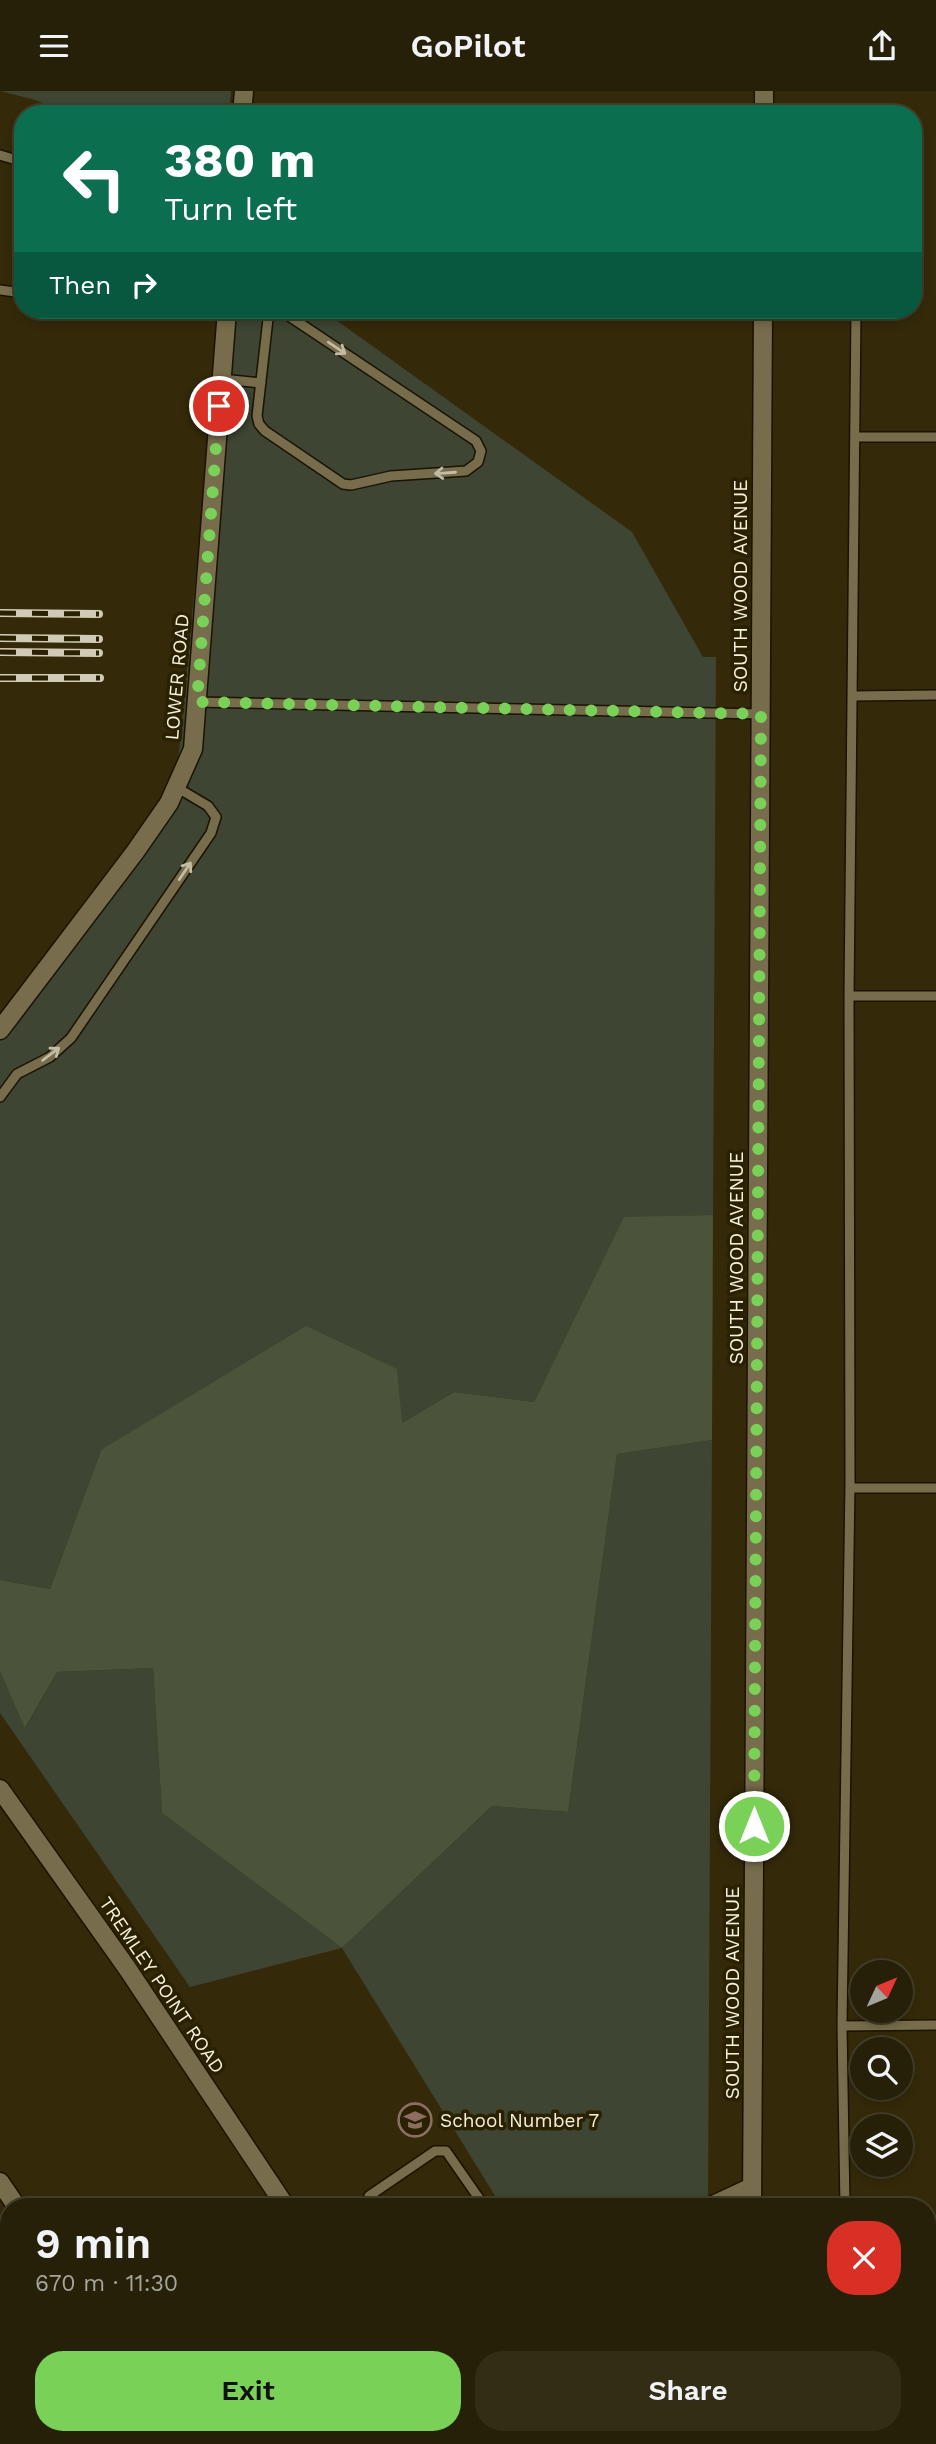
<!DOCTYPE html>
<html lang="en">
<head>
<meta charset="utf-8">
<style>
	:root { --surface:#272008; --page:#332d16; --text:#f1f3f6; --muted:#a4a39c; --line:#433e29; --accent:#7ad157 }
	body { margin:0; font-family:"Work Sans",sans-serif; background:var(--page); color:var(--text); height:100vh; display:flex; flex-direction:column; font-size:26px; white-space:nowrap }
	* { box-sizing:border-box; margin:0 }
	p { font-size:23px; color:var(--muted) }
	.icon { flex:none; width:38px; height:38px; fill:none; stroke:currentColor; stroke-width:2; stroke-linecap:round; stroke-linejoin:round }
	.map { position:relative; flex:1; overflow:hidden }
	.panel { position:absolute; left:0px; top:2107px; width:936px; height:247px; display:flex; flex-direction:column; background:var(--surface); border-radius:28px 28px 0 0; box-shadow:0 4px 10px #0003,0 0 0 2px var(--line) }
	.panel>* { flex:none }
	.guide { position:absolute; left:14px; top:14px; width:908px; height:214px; border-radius:28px; box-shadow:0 4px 10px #0003,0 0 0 2px var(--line); background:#0b6e4f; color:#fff; overflow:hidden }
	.needle { width:46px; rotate:46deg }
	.buttons { position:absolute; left:850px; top:1869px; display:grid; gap:14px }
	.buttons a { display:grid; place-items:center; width:63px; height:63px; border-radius:50%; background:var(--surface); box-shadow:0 4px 10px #0003,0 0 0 2px var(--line); font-size:35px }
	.pin { position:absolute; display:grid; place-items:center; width:60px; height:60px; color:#fff; margin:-30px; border:4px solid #fff; border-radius:50%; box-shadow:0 2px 7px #0007 }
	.me { position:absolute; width:77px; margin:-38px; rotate:0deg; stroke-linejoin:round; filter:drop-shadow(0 0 5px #0008) }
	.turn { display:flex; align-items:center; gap:24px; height:147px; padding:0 35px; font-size:32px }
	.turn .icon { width:91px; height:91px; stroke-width:2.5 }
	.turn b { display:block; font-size:49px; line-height:60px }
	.then { display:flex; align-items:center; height:66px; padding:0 35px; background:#0003; gap:14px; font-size:26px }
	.round { display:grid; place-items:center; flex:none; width:74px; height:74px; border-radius:28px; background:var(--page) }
	.overview { display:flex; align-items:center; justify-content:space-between; height:119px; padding:0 35px }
	h1 { font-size:42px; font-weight:600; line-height:52px }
	.cta { display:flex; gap:14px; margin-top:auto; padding:14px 35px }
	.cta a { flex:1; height:80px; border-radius:28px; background:var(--accent); color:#111; font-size:28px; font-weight:600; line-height:80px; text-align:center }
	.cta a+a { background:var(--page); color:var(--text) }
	header { display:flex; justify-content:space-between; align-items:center; height:91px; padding:0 35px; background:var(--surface); font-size:32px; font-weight:600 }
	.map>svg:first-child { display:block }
	.green { fill:#3e4533 }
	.forest { fill:#4b543a }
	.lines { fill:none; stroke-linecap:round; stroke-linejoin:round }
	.lane-casing { stroke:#1a1300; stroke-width:12 }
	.street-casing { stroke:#1a1300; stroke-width:21 }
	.lane { stroke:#776d4c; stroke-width:9 }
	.street { stroke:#776d4c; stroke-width:18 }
	.rail-casing { stroke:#d1cab6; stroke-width:8 }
	.rail { stroke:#2a2101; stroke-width:5; stroke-dasharray:16; stroke-linecap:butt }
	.oneway { stroke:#c3bca4 }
	.route { stroke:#7ad157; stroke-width:12; stroke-dasharray:0 21.6 }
	.labels { text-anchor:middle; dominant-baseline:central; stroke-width:7; stroke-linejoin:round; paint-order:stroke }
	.street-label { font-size:19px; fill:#f6f0de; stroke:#2a2101 }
	.poi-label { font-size:19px; fill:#f6f0de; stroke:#2a2101; text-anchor:start }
</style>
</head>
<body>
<header><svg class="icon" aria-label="menu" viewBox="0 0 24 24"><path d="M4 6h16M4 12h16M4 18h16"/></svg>GoPilot<svg class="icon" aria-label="share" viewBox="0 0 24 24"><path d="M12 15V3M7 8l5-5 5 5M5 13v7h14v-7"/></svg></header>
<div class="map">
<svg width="936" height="2353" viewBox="0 0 936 2353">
	<rect width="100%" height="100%" fill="#342a0a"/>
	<path class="green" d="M0,0H231L229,23H71L35,9Z
		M221,219H322L632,441L703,566H716L713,1124L624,1127L534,1311L454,1301L402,1332L101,1359L50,1498L0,1489V938L175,702Z
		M712,1349L708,2112L701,2116H502L342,1857L190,1896L0,1622V1580L26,1636L57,1581L153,1577L162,1722L342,1857L492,1715L568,1721L617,1363Z"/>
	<path class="forest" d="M713,1124L712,1349L617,1363L568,1721L492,1715L342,1857L162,1722L153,1577L57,1581L25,1637L0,1580V1489L50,1498L101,1359L306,1235L397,1278L402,1332L454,1301L534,1311L624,1126Z"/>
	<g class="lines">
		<defs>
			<path id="lane" d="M0,64L23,71
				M0,199L23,202
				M210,219L227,220
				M269,219L257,325L259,333L265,340L343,393L351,394L391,385L466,380L478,371L481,360L476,350L280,219
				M222,288L261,292
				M855,346H936
				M852,605L936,604
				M196,611L761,623
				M849,905L856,219
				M936,905H849L850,1392L842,1935L936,1934
				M0,1006L17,983L50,966L71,947L211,742L216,726L208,715L176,696
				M850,1397H936
				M842,1935L845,2116
				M369,2105L435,2060H446L485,2116"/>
			<path id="street" d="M242,23L244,0
				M764,23V0
				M0,939L135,761L169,712L193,658L227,219
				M0,1698L127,1877L286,2116
				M0,2091L17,2116
				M709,2116L752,2096
				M752,2116L763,219
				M0,2274L9,2266
				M430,2345L435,2353
				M106,2353L125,2345
				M750,2353V2345"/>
		</defs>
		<use href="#lane" class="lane-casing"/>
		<use href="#street" class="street-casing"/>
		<use href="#lane" class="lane"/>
		<use href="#street" class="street"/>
		<defs>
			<path id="rail" d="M0,522L99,523
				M0,547L99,548
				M0,561L99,562
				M0,587H100"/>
		</defs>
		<use href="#rail" class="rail-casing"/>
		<use href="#rail" class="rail"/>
	</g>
	<defs><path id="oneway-shaft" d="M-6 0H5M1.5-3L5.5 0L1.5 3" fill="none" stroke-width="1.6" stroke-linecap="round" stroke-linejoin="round" transform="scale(1.75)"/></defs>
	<g class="oneway">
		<use href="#oneway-shaft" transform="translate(337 257) rotate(34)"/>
		<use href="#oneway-shaft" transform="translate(445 382) rotate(176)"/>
		<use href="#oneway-shaft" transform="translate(185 780) rotate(-56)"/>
		<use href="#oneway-shaft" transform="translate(51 963) rotate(-37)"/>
	</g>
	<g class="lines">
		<path class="route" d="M219,315L197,611L761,623L754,1735"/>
	</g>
	<defs>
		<symbol id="school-ring" viewBox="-11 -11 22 22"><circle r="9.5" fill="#2a2101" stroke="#8d6e63" stroke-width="1.5"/><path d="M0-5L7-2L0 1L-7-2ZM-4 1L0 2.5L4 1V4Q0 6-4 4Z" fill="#8d6e63"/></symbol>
	</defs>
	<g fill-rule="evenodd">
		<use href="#school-ring" x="396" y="2010" width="38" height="38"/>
	</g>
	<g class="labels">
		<g class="street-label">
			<text transform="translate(740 495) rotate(-90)">SOUTH WOOD AVENUE</text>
			<text transform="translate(177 586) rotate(-85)">LOWER ROAD</text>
			<text transform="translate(736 1167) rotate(-90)">SOUTH WOOD AVENUE</text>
			<text transform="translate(162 1894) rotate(56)">TREMLEY POINT ROAD</text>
			<text transform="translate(732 1902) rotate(-90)">SOUTH WOOD AVENUE</text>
		</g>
		<g class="poi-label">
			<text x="440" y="2029">School Number 7</text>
		</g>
	</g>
</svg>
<div class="buttons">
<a><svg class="needle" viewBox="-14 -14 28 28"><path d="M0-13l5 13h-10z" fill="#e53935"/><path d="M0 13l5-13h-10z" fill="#a4a39c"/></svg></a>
<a><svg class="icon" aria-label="search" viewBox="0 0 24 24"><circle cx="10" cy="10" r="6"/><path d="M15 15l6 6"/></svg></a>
<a><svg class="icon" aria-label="layers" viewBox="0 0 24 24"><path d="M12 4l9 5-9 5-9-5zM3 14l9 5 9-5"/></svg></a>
</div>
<div class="pin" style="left:219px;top:315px;background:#d93025"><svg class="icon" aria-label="arrive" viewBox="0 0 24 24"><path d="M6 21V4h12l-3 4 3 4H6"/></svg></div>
<svg class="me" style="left:754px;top:1735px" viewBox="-20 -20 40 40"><circle r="17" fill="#7ad157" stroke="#fff" stroke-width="3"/><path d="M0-11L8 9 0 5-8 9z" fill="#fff"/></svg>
<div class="guide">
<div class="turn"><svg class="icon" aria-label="left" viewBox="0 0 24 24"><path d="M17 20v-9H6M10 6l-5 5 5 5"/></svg><div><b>380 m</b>Turn left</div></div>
<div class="then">Then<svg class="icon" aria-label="right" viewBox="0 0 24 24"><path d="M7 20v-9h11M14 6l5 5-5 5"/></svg></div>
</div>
<section class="panel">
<div class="overview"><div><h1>9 min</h1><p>670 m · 11:30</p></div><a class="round" style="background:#d93025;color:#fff"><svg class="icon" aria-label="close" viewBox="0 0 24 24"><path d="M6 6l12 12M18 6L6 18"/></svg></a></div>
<div class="cta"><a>Exit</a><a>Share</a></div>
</section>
</div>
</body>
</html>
